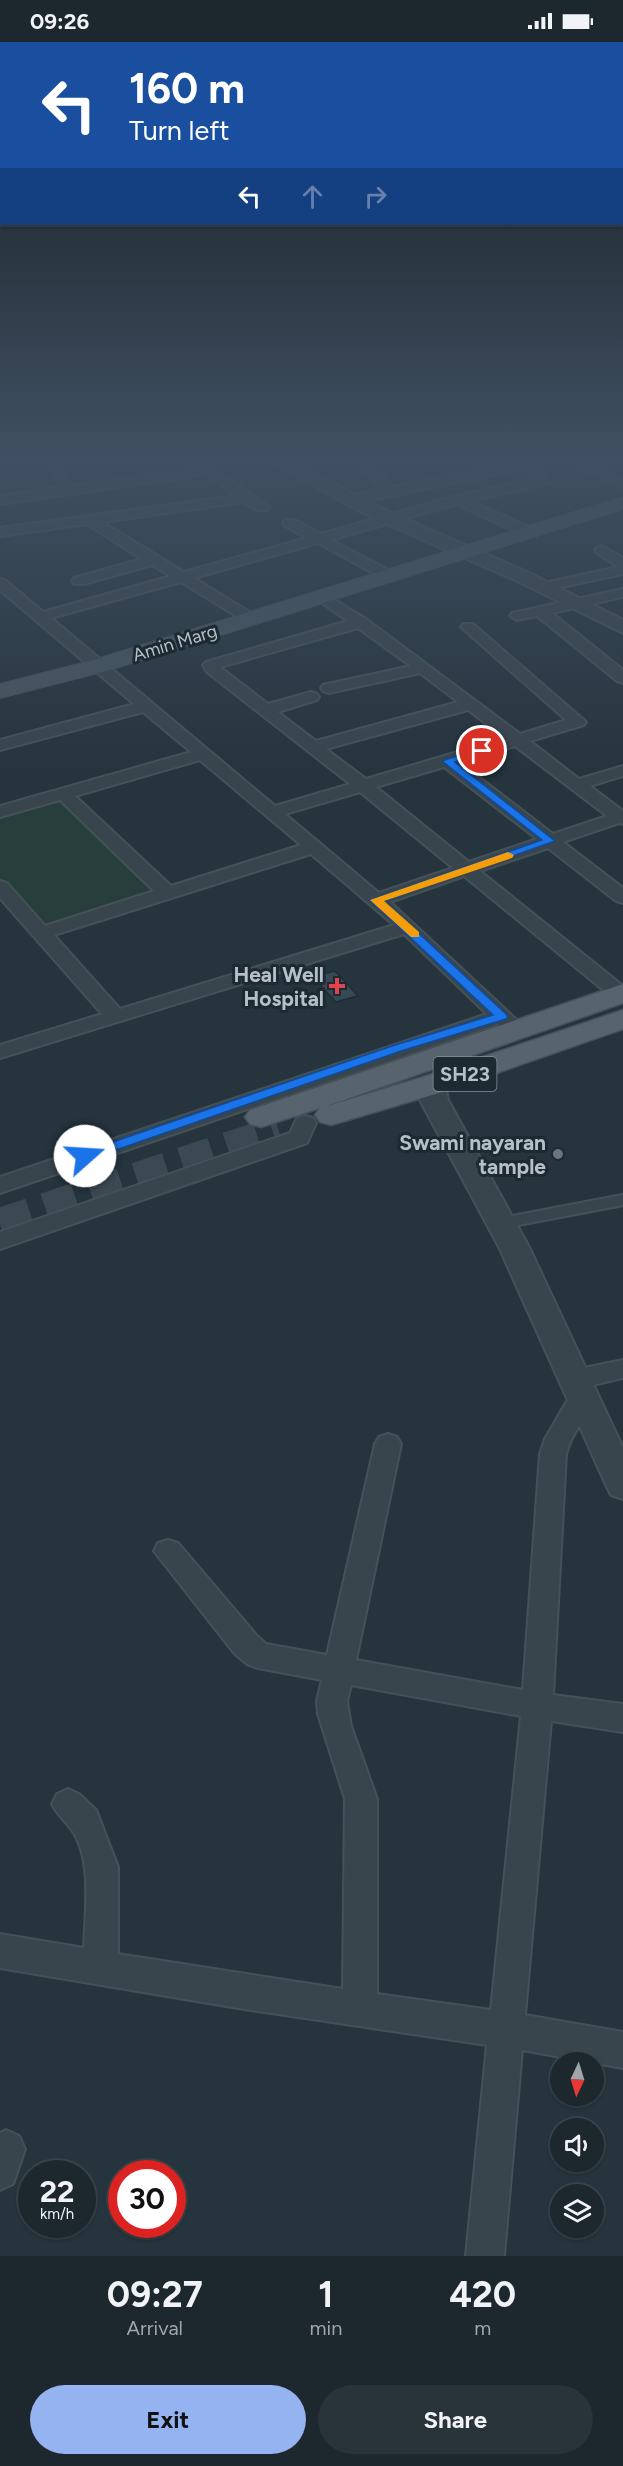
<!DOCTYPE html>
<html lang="en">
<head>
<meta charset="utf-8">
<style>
	:root { --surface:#1c272e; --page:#29333a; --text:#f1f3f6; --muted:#a0a5aa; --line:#3a444a; --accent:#95b2f1 }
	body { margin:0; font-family:Figtree,sans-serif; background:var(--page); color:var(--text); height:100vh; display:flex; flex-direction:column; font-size:22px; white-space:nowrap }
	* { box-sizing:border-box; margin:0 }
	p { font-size:20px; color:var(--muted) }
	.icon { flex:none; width:33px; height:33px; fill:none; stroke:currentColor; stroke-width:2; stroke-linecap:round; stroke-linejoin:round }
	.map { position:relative; height:2214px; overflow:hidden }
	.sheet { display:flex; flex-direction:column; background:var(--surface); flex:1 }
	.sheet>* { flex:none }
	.top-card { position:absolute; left:0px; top:0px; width:624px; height:183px; box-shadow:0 2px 4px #0004,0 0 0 2px var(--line); background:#1a4fa0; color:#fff; overflow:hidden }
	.needle { width:39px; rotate:184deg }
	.controls { position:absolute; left:550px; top:2010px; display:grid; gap:12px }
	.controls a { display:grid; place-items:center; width:54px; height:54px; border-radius:50%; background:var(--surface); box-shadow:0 2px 4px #0004,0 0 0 2px var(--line); font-size:30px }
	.speed { position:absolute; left:18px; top:2118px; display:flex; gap:12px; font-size:30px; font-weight:700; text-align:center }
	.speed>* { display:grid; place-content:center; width:78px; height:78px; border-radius:50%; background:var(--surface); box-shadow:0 2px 4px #0004,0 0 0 2px var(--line); line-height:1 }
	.speed small { font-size:15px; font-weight:400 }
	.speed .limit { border:9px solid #d22; background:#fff; color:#111 }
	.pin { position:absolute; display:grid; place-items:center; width:51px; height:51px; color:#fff; margin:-26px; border:3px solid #fff; border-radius:50%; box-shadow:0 2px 6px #0007 }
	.me { position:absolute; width:66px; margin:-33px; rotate:71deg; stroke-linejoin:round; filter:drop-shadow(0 0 4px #0008) }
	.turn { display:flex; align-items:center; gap:21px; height:126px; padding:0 30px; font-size:27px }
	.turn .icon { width:78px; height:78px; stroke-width:2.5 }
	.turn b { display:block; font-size:42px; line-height:51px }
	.lanes { display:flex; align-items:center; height:57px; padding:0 30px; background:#0003; justify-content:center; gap:30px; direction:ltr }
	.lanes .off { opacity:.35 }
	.eta { display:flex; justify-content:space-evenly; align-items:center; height:102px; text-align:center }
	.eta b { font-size:36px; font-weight:700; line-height:42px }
	.primary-button { display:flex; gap:12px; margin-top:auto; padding:12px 30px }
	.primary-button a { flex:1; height:69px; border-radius:36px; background:var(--accent); color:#111; font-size:24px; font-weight:700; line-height:69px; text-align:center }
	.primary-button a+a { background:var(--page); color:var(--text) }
	.status { display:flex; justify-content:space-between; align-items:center; height:42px; padding:0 30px; background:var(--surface); direction:ltr }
	.status svg { height:16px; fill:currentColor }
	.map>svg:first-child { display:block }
	.green { fill:#273e3c }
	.building { fill:#374952; stroke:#202c34; stroke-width:1.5 }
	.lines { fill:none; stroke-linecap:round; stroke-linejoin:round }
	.primary-tunnel { stroke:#3b4952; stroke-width:32; stroke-dasharray:32 16; stroke-linecap:butt }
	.service-casing { stroke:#455159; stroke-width:14 }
	.minor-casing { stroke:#455159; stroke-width:4 }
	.tertiary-casing { stroke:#455159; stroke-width:4 }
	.secondary-casing { stroke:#455159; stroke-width:2 }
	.primary-casing { stroke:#455159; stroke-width:3 }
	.service { stroke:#39454d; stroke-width:10 }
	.minor { fill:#39454d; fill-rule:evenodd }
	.tertiary { fill:#39454d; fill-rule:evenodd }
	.secondary { fill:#475560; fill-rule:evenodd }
	.primary { fill:#57646d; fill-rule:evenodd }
	.route { fill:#1a73e8; stroke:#114b97; stroke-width:1.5 }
	.slow { fill:#f59e0b }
	.health-dot { fill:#e0444e; stroke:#1e2a32; stroke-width:2 }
	.worship-dot { fill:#6b7280; stroke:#1e2a32; stroke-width:2 }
	.labels { text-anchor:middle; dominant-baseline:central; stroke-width:6; stroke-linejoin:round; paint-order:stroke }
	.far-street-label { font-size:18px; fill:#b5c0c8; stroke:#1e2a32 }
	.shield { fill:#1e2a32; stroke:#88939b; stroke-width:1.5 }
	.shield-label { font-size:20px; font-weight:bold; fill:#b5c0c8 }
	.poi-label { font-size:21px; font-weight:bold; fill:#b5c0c8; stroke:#1e2a32; text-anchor:end }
</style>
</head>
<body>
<div class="status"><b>09:26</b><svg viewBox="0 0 49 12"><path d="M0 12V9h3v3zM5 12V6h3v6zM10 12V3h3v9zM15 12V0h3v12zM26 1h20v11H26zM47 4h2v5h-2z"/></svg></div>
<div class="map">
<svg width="623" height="2214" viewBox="0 0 623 2214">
	<rect width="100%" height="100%" fill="#25343d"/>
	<path class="green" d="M63,752L167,851L41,891L0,845V770Z"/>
	<path class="building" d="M334,929L340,934L358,954L336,960L313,935Z"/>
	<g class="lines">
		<path class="primary-tunnel" d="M0,1182L279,1089"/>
		<defs>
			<path id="service" d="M502,1181L623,1158"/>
			<path id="minor" d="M43,418H56L73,444L211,424L269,465L267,468H257L243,460L102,480L184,530L307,496L285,484L283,481L285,478H295L321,492L452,455L536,436L528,426L351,462L344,458L346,455L381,447L356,418H369L393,445L522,418H535L550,438L549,441L470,459L536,488L538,491L536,494H526L456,462L331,498L394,531L396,534L394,537H384L318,501L194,536L256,574L258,577L256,580H246L181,540L51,576L275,764L350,742L207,630L203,623L206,620L348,579L318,558L316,555L318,552L323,551L366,577L520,692L566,678L461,585L463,582H473L586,680L584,683L530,699L579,737L623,724V734L590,744L623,769V782L619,781L563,800L623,846V861L616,859L548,806L480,829L623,944V957L613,956L464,834L390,860L522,983L525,987L522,991C510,994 506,990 498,982L0,1151V1135L487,972L404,892L0,1016V1003L102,972L0,856V839L7,841L45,884L154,849L60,758L0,775V764L191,710L143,670L0,708V698L134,662L0,548V537L5,538L43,570L171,534L152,523L84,542H74L72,539L74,536L142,517L87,482L0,494V486L234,454L208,432L0,462V454L62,445ZM358,586L411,624L323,643L321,646L323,649L329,651L420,631L458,660L316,699L278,670L317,658L319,655L317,652L311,650L268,662L220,625ZM468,668L505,696L366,737L326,707ZM515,704L607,774L553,792L459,720ZM200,718L301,803L171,844L75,754ZM444,725L537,797L469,820L376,745ZM360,750L453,826L379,851L285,772ZM311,812L394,883L120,967L54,893Z
				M567,418H584L623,437V446Z
				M602,504L623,516V532L544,549L537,545L544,541L618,525L597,511L595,508L597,505Z
				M623,547V555L552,571L623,628V641L617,639L537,574L517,578L510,574L512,571Z
				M305,1074L313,1076L316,1081L307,1101L0,1207V1190L290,1091L297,1076Z
				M623,1318V1336L584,1345L592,1347L596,1354L571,1398L566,1412L553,1653L623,1662V1690L551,1679L525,1973L623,1990V2026L522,2008L504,2214H466L487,2003L244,1967L0,1926V1892L84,1906C85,1871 93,1818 72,1788C65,1778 57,1773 52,1762L57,1752L68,1747L79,1752L96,1768L118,1825V1912L343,1947L345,1757L318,1672L317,1659L322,1638L258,1626L247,1622L235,1612L154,1509L158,1501L168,1498L178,1501L257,1594L266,1602L327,1613L375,1402L379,1395L388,1392L397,1395L401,1402L356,1618L523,1648L540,1412L545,1397L574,1347L579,1346L565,1344L561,1337L565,1330ZM351,1643L521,1674L491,1968L377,1952V1757L351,1684L347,1659Z
				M6,2088L19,2094L25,2107L13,2142L0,2148V2091Z"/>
			<path id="tertiary" d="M266,418H287L385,468L527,530L623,578V591L515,538L373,476Z
				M431,1035L441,1037L445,1043L448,1058L529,1205L623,1406V1457L611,1453L606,1443L499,1205L420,1058L417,1043L421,1037Z"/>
			<path id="secondary" d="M623,455V467L106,629L0,656V642L90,619Z"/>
			<path id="primary" d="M623,942V961L321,1066L420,1036L623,968V987L442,1050L331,1083L320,1080L315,1073L320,1066L261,1085L250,1082L245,1075L250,1068Z"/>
		</defs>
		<use href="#service" class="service-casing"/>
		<use href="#minor" class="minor-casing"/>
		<use href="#tertiary" class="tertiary-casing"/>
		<use href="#secondary" class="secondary-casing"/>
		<use href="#primary" class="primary-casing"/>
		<use href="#service" class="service"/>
		<use href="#minor" class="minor"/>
		<use href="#tertiary" class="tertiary"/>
		<use href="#secondary" class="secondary"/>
		<use href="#primary" class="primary"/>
	</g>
	<linearGradient id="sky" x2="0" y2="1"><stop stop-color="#141d22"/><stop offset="0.57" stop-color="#405062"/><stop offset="1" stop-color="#405062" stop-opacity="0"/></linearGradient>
	<rect width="623" height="728" fill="url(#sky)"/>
	<path class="route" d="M478,707L487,709L455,720L555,799L384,859L506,972L508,975L506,977L401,1009L90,1117H81L78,1114L81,1111L392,1004L493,973L370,858L542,798L442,719Z"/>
	<path class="slow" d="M508,810L514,813L512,816L384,859L419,890V895H411L370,858Z"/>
	<path class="health-dot" d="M334 935h6v6h6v6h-6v6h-6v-6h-6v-6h6z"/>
	<circle class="worship-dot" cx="558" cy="1112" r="6"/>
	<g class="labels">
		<g class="far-street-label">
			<text transform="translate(175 601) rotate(-17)">Amin Marg</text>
		</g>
		<rect class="shield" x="433.5" y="1015" width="63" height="34" rx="4.5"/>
		<g class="shield-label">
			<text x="465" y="1032">SH23</text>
		</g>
		<g class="poi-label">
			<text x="324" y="932">Heal Well<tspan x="324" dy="24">Hospital</tspan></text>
			<text x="546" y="1100">Swami nayaran<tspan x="546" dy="24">tample</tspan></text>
		</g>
	</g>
</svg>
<div class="controls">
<a><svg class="needle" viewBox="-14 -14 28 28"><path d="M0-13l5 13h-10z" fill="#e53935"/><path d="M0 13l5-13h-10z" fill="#a0a5aa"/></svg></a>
<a><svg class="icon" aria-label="sound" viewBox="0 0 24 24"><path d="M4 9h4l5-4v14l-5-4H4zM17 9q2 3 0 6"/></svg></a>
<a><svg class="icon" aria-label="layers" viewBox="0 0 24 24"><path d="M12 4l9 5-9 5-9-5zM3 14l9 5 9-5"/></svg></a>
</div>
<div class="speed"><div>22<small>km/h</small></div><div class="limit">30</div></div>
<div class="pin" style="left:482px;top:709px;background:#d93025"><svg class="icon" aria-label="arrive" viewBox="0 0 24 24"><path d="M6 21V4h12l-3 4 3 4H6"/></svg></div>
<svg class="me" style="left:85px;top:1114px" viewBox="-20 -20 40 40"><circle r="19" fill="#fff"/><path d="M0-13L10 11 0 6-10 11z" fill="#1a73e8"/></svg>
<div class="top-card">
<div class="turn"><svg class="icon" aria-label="left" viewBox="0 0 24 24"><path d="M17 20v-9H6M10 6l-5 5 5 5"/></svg><div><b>160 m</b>Turn left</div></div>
<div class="lanes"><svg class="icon" aria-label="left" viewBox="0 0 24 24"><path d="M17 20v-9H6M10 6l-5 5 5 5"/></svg><svg class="icon off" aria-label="ahead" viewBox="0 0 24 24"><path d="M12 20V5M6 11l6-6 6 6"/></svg><svg class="icon off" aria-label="right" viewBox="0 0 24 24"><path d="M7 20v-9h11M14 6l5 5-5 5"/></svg></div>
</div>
</div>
<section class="sheet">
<div class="eta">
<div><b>09:27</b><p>Arrival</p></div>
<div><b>1</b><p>min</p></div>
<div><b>420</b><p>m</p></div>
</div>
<div class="primary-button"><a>Exit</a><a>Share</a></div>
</section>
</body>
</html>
